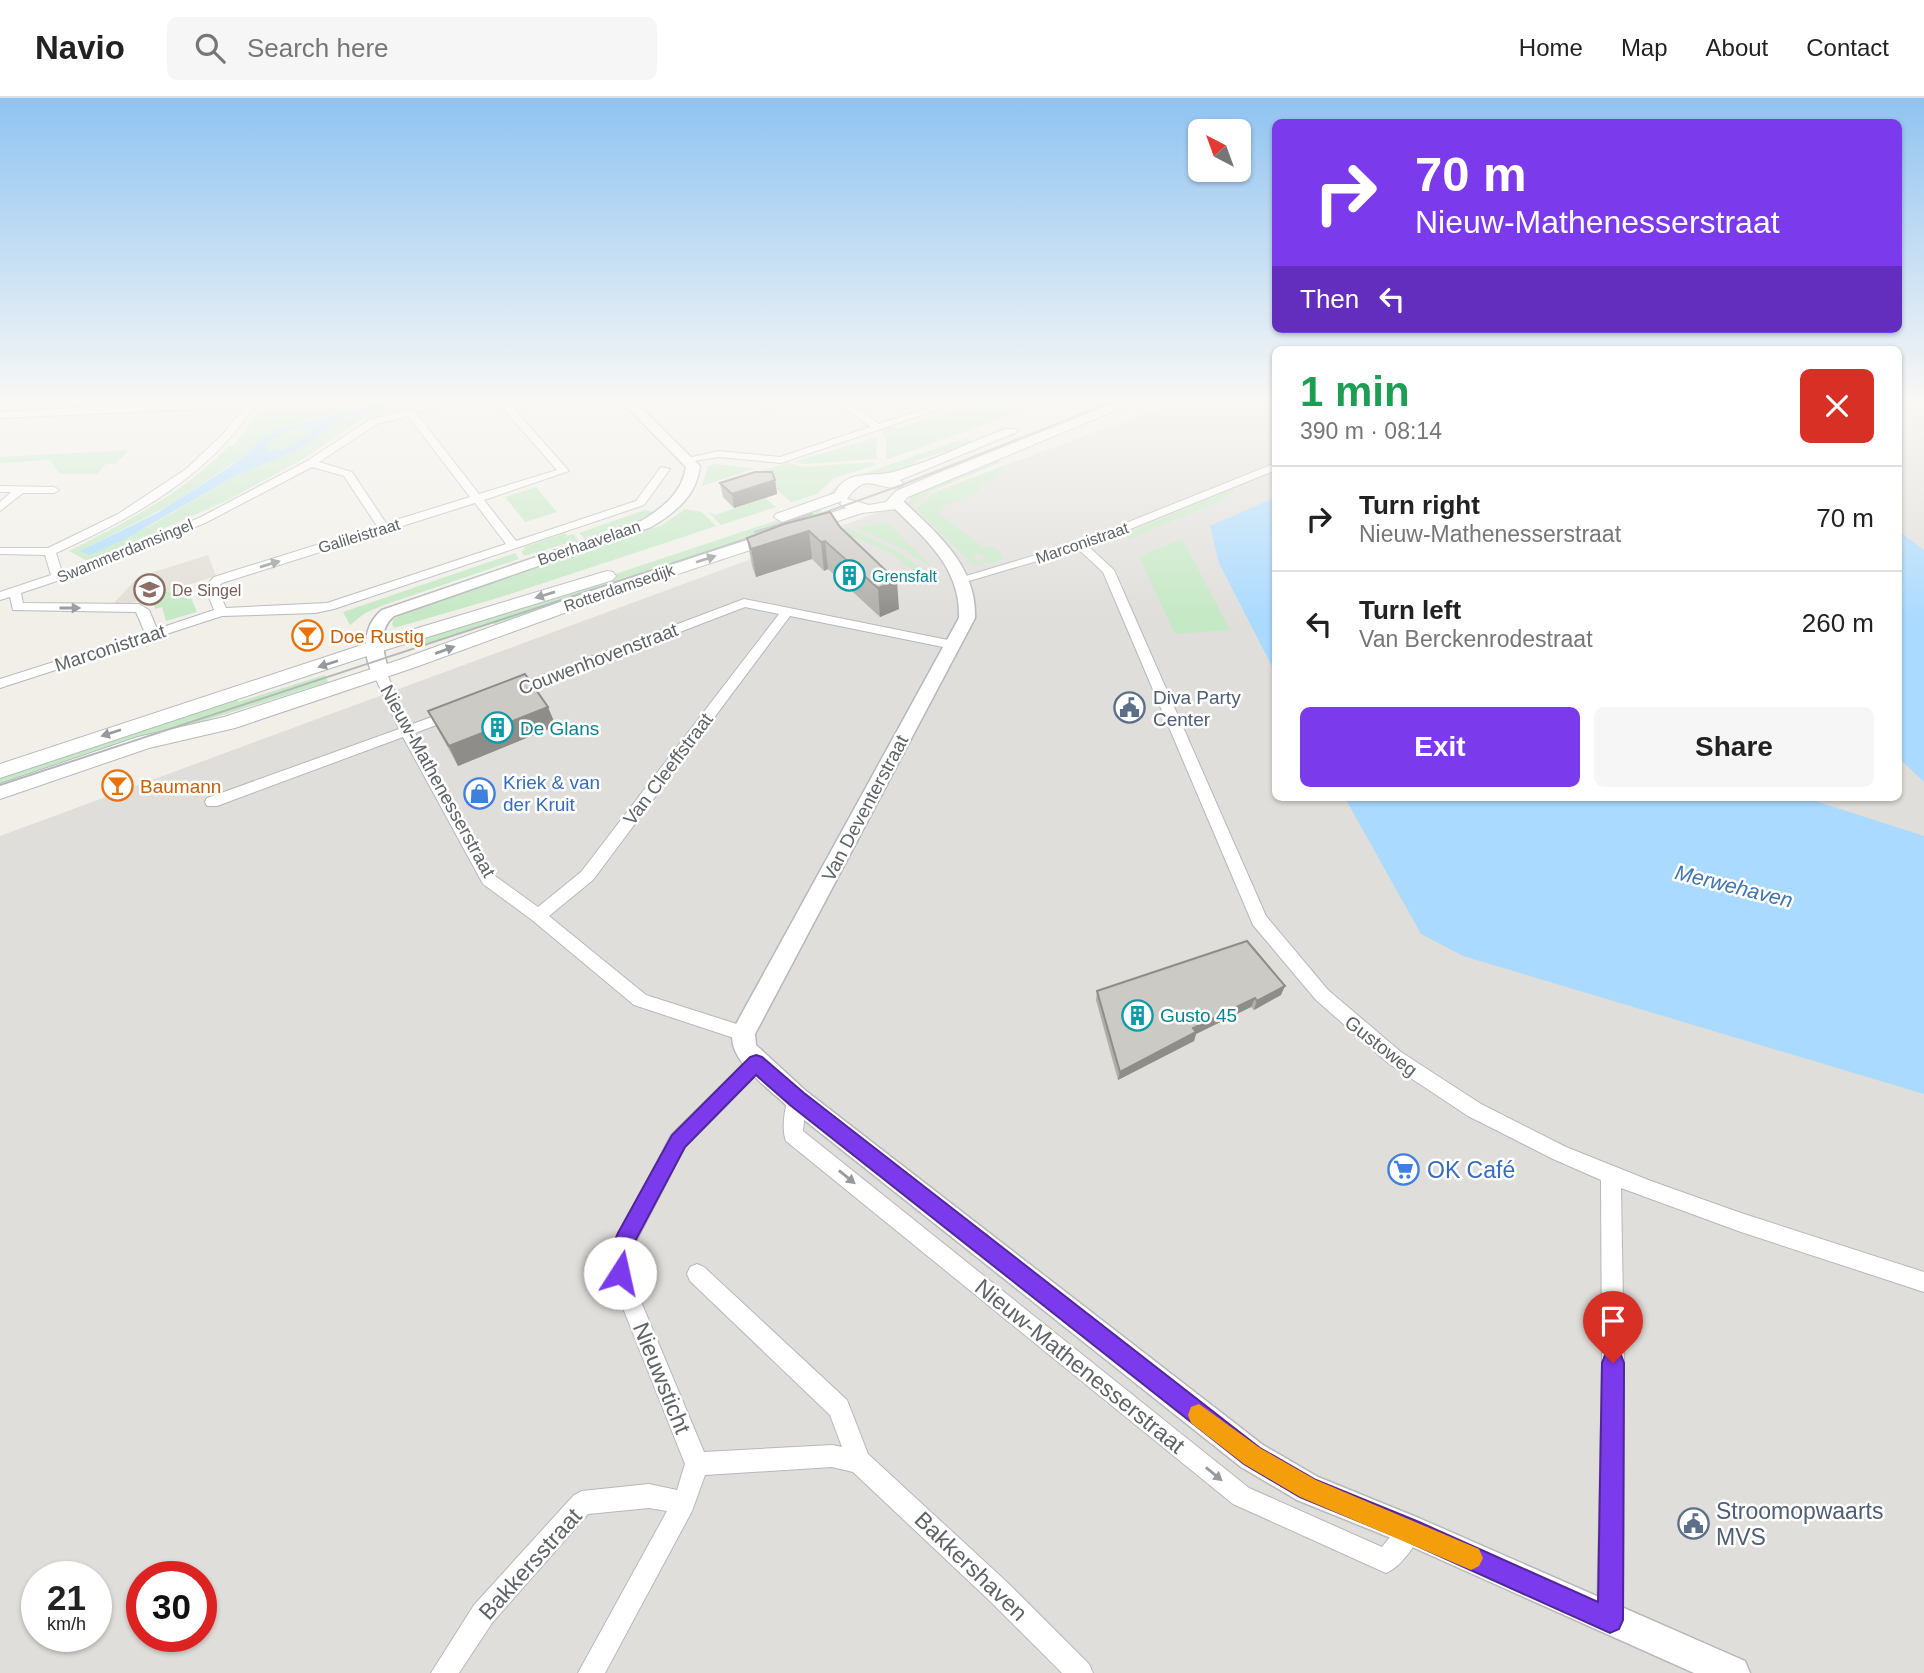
<!DOCTYPE html>
<html lang="en">
<head>
<meta charset="utf-8">
<style>
	:root { --surface:#fff; --page:#f6f6f6; --text:#222; --muted:#767676; --line:#e0e0e0; --accent:#7c3aed }
	body { margin:0; font-family:Arial,sans-serif; background:var(--page); color:var(--text); height:100vh; display:flex; flex-direction:column; font-size:26px; white-space:nowrap }
	* { box-sizing:border-box; margin:0 }
	p { font-size:23px; color:var(--muted) }
	.icon { flex:none; width:38px; height:38px; fill:none; stroke:currentColor; stroke-width:2; stroke-linecap:round; stroke-linejoin:round }
	.map { position:relative; flex:1; overflow:hidden }
	.sheet { position:absolute; left:1272px; top:248px; width:630px; height:455px; display:flex; flex-direction:column; background:var(--surface); border-radius:10px; box-shadow:0 2px 5px #0004 }
	.sheet>* { flex:none }
	.guide { position:absolute; left:1272px; top:21px; width:630px; height:214px; border-radius:10px; box-shadow:0 2px 5px #0004; background:#7c3aed; color:#fff; overflow:hidden }
	.needle { width:46px; rotate:319deg }
	.tools { position:absolute; left:1188px; top:21px; display:grid; gap:14px }
	.tools a { display:grid; place-items:center; width:63px; height:63px; border-radius:10px; background:var(--surface); box-shadow:0 2px 5px #0004; font-size:35px }
	.speed { position:absolute; left:21px; top:1463px; display:flex; gap:14px; font-size:35px; font-weight:700; text-align:center }
	.speed>* { display:grid; place-content:center; width:91px; height:91px; border-radius:50%; background:var(--surface); box-shadow:0 2px 5px #0004; line-height:1 }
	.speed small { font-size:18px; font-weight:400 }
	.speed .limit { border:10px solid #d22; background:#fff; color:#111 }
	.pin { position:absolute; display:grid; place-items:center; width:60px; height:60px; color:#fff; margin:-72px -30px; border-radius:50% 50% 50% 0; rotate:-45deg; box-shadow:0 0 7px #0007 }
	.pin .icon { rotate:45deg }
	.me { position:absolute; width:77px; margin:-38px; rotate:10deg; stroke-linejoin:round; filter:drop-shadow(0 0 5px #0008) }
	.turn { display:flex; align-items:center; gap:24px; height:147px; padding:0 28px; font-size:32px }
	.turn .icon { width:91px; height:91px; stroke-width:2.5 }
	.turn b { display:block; font-size:49px; line-height:60px }
	.then { display:flex; align-items:center; height:66px; padding:0 28px; background:#0003; gap:14px; font-size:26px }
	.round { display:grid; place-items:center; flex:none; width:74px; height:74px; border-radius:10px; background:var(--page) }
	.overview { display:flex; align-items:center; justify-content:space-between; height:119px; padding:0 28px }
	h1 { font-size:42px; font-weight:600; line-height:52px; color:#1e9e55 }
	.primary-button { display:flex; gap:14px; margin-top:auto; padding:14px 28px }
	.primary-button a { flex:1; height:80px; border-radius:10px; background:var(--accent); color:#fff; font-size:28px; font-weight:600; line-height:80px; text-align:center }
	.primary-button a+a { background:var(--page); color:var(--text) }
	ul { padding:0; list-style:none }
	li { display:flex; align-items:center; gap:21px; height:105px; padding:0 28px; border-top:2px solid var(--line) }
	li div { flex:1 }
	li b { display:block; font-size:26px }
	li em { font-style:normal }
	header { display:flex; align-items:center; gap:42px; box-sizing:border-box; height:98px; padding:0 35px; background:var(--surface); border-bottom:2px solid var(--line) }
	header strong { font-size:33px }
	nav { display:flex; gap:38px; margin-inline-start:auto; font-size:24px }
	.search { width:490px; height:63px; background:var(--page); display:flex; align-items:center; gap:18px; box-sizing:border-box; padding:0 24px; border-radius:10px; color:var(--muted); font-size:26px }
	.map>svg:first-child { display:block }
	.industrial { fill:#e0deda; fill-rule:evenodd }
	.education { fill:#e1ded6 }
	.green { fill:#c5e8c5 }
	.water { fill:#aadaff; fill-rule:evenodd }
	.lines { fill:none; stroke-linecap:round; stroke-linejoin:round }
	.minor-casing { stroke:#b5b8bc; stroke-width:2 }
	.tertiary-casing { stroke:#b5b8bc; stroke-width:3 }
	.secondary-casing { stroke:#b6babf; stroke-width:2 }
	.minor { fill:#fff; fill-rule:evenodd }
	.tertiary { fill:#fff; fill-rule:evenodd }
	.secondary { fill:#fff; fill-rule:evenodd }
	.tram { stroke:#b6b7b8; stroke-width:2 }
	.wall { fill:#afaea9 }
	.shaded-wall { fill:#8f8d8a }
	.building { fill:#cccac5; stroke:#8f8d8a; stroke-width:2 }
	.oneway { fill:#979a9d }
	.route { fill:#7c3aed; stroke:#51269a; stroke-width:2 }
	.slow { fill:#f59e0b }
	.labels { text-anchor:middle; dominant-baseline:central; stroke-width:5; stroke-linejoin:round; paint-order:stroke }
	.far-street-label { font-size:16px; fill:#5f6368; stroke:#fff }
	.far-culture-label { font-size:16px; fill:#0d838f; stroke:#fff; text-anchor:start }
	.far-education-label { font-size:16px; fill:#785e54; stroke:#fff; text-anchor:start }
	.food-label { font-size:19px; fill:#c56008; stroke:#fff; text-anchor:start }
	.street-label { font-size:19px; fill:#5f6368; stroke:#fff }
	.service-label { font-size:19px; fill:#4e5e75; stroke:#fff; text-anchor:start }
	.culture-label { font-size:19px; fill:#0d838f; stroke:#fff; text-anchor:start }
	.shop-label { font-size:19px; fill:#366cbe; stroke:#fff; text-anchor:start }
	.water-label { font-size:21px; font-style:italic; fill:#4174aa; stroke:#fff }
	.near-shop-label { font-size:23px; fill:#366cbe; stroke:#fff; text-anchor:start }
	.near-street-label { font-size:23px; fill:#5f6368; stroke:#fff }
	.near-service-label { font-size:23px; fill:#4e5e75; stroke:#fff; text-anchor:start }
</style>
</head>
<body>
<header>
<strong>Navio</strong>
<div class="search"><svg class="icon" aria-label="search" viewBox="0 0 24 24"><circle cx="10" cy="10" r="6"/><path d="M15 15l6 6"/></svg>Search here</div>
<nav><a>Home</a><a>Map</a><a>About</a><a>Contact</a></nav>
</header>
<div class="map">
<svg width="1924" height="1575" viewBox="0 0 1924 1575">
	<rect width="100%" height="100%" fill="#f1efe8"/>
	<path class="industrial" d="M1185,301H1276V700H1899V301H1924V1575H0V738ZM37,1479H96V1538H37ZM142,1479H201V1538H142Z"/>
	<path class="education" d="M208,457L216,478L131,505H114L138,479Z"/>
	<path class="green" d="M371,301H395L302,324L257,344L247,356L170,407L86,450L148,429L237,377L294,354L315,341L344,319L414,301H441L362,321L303,361L228,402L102,458L87,463L69,453C126,424 185,394 229,348H233L260,312L348,308Z
		M980,301H1053L889,361L886,359V341L881,331L892,328L897,331Z
		M297,330H310L312,333L285,351L269,354L267,349L270,343Z
		M875,340L877,341L876,361L804,366L793,364Z
		M966,340L973,345L919,362L902,374L837,394L823,401L842,384L854,379Z
		M129,352L115,366H106L97,376H60L50,362L0,365V359Z
		M994,360L1001,364L930,394L908,409L911,397Z
		M873,364L876,367L834,380L817,396L791,404L763,379L761,373L787,365L805,369Z
		M715,366L752,370L753,371L702,388L708,368Z
		M1005,367L1007,368L996,377L998,379L977,388L982,392L943,409L940,417L985,450L992,448L1001,455L1003,461L987,466L981,463L986,460L978,455L972,459L984,467L972,466L916,411L933,397Z
		M536,389L557,414L525,424L505,399Z
		M1233,391L1235,394L1220,403L1127,442V435Z
		M765,400L776,409L721,427L708,414L715,417Z
		M817,409L826,418L497,529L493,525L414,551L411,544Z
		M685,411L702,414L716,428L501,499L394,530L392,526L394,521L403,516L662,427Z
		M645,412L653,414L639,422L584,440L579,435Z
		M890,425L893,430L934,471L901,450L855,429Z
		M848,430L897,453L925,474L919,477L892,456L844,435Z
		M565,435L567,438L573,436L578,442L524,458L521,453L525,452L524,449Z
		M1182,441L1188,452L1230,532L1175,536L1139,459Z
		M515,455L519,461L384,507L365,515L350,527L343,514Z
		M186,488L197,514L166,523L162,509L155,511L154,507L139,506L137,503Z
		M325,577L328,584L117,650L0,691V677L236,598L238,604Z"/>
	<path class="water" d="M395,301H414L344,319L315,341L294,354L237,377L127,440L89,457L80,453L157,415L231,368L247,356L257,344L282,330ZM297,330H310L312,333L285,351L269,353L267,349L270,343Z
		M1276,399V576L1219,465L1210,428Z
		M1899,433L1924,452V684L1899,660Z
		M1345,700H1806L1924,738V996L1463,858L1421,836Z"/>
	<g class="lines">
		<defs>
			<path id="minor" d="M249,301H353L348,304L254,308C207,380 132,420 56,455L62,474L100,462L199,420L307,363L369,322L449,301H464L416,315L479,396L557,372L495,301H505L569,373L484,402L516,443L636,403L661,369L670,371L644,407L334,511L315,515L222,518L0,590V581L145,535L136,514L13,512L10,499L0,502V494L51,477L45,457L0,456V450H48L118,416L186,371L225,334L244,309L0,320V314ZM408,318L470,399L386,425L352,374L319,364L377,326ZM312,369L344,378L377,428L214,479L205,489L214,512L157,531L149,512L139,506L23,505L21,495L108,466L207,424ZM475,405L506,446L327,505L226,510L217,490L222,485Z
				M741,301H752L763,305L799,301C782,311 757,315 741,301Z
				M835,301H846L879,326L955,301H969L781,365L719,359L688,364L683,361L719,353L780,359L870,329Z
				M1276,365V372L1088,448L1114,472L1266,818L1328,892L1401,954L1481,1006L1566,1049L1651,1083L1741,1115L1924,1174V1194L1741,1134L1621,1090L1624,1265L1623,1522L1619,1531L1610,1535L1601,1531L1597,1522L1602,1265L1601,1082L1553,1061L1468,1018L1388,965L1316,902L1253,827L1103,474L1078,451L962,485L956,481L1076,445Z
				M0,388L54,389L59,392L54,395H23L0,413V404L11,394H0Z
				M744,501L953,543L959,547L953,551L790,518L593,782L549,818L646,897L749,930L752,935L749,940L743,943L634,907L532,822L483,786L403,639L217,708H207L205,704L207,700L399,631L373,575L375,572H385L410,627L448,613H458L460,616L458,619L415,635L495,778L538,809L581,774L779,516L745,509L518,596H508V590Z
				M756,957L762,959L765,965L762,971L685,1049L627,1161L629,1175L704,1354L832,1347L842,1349L830,1317L690,1183L687,1176L690,1169L697,1166L704,1169L847,1302L868,1356L1009,1486L1089,1566L1093,1575H1062L991,1504L853,1374L832,1369L705,1377L692,1413L605,1575H578L667,1413L649,1410L588,1416L492,1525L459,1575H431L474,1507L574,1397L582,1393L649,1386L677,1392L685,1366L609,1175L607,1160L671,1037L750,959Z
				M797,993L804,995L806,1001L803,1033L1249,1390L1382,1449L1402,1424L1410,1420L1418,1424L1422,1432C1416,1447 1401,1469 1386,1475L1233,1406L786,1043C781,1031 785,1007 790,995Z"/>
			<path id="tertiary" d="M619,301H632L700,368C697,397 675,415 651,429L394,518C376,533 384,555 389,575L380,581L374,579C362,557 362,528 382,512L641,423C663,410 682,395 686,369Z
				M896,400L901,401C936,435 977,467 975,520L755,936L756,947L806,993L1263,1347L1318,1379L1421,1421L1745,1563L1750,1575H1694L1401,1444L1297,1402L1241,1369L788,1009C769,990 720,958 735,928L959,520C961,469 924,440 891,407L889,404Z"/>
			<path id="secondary" d="M1124,301H1143L908,399L897,411L862,415L611,498L413,570L235,630L149,650L0,701V686L138,639L224,619L399,562L599,490L846,410L840,406L842,403L782,424L774,419L776,416L835,395C847,370 872,380 893,374C931,364 968,345 1005,331H1015L1017,334L900,382L904,386L901,389C876,394 868,371 847,401L869,407L886,404L896,393L938,375Z
				M607,473L613,474L616,478L613,482L382,553L0,680V666L368,545Z"/>
		</defs>
		<use href="#minor" class="minor-casing"/>
		<use href="#tertiary" class="tertiary-casing"/>
		<use href="#secondary" class="secondary-casing"/>
		<use href="#minor" class="minor"/>
		<use href="#tertiary" class="tertiary"/>
		<use href="#secondary" class="secondary"/>
		<path class="tram" d="M804,422L899,388L1120,301
			M755,434L812,416
			M0,687L764,435"/>
	</g>
	<path class="wall" d="M775,382L777,396L734,410L723,399L720,385Z
		M830,414L899,511L880,519L828,471L824,473L812,461L756,479L752,468L747,440Z
		M428,613L556,628L458,668Z
		M1097,893L1281,897L1254,912L1251,909L1196,936L1194,943L1118,982L1096,902Z"/>
	<path class="shaded-wall" d="M775,382L777,396L734,410L732,396Z
		M809,433L812,461L756,479L751,451Z
		M825,443L828,471L824,473L821,444Z
		M897,483L899,511L880,519L878,490Z
		M548,609L556,628L458,668L449,648Z
		M1285,888L1281,897L1254,912L1257,903Z
		M1255,900L1251,909L1196,936L1194,943L1118,982L1120,974L1193,930Z"/>
	<path class="building" d="M755,374H772L775,382L732,396L720,385Z
		M830,414L840,429L897,483L878,490L825,443L821,444L809,433L751,451L747,440L784,426Z
		M525,576L548,609L449,648L428,613Z
		M1247,843L1285,888L1257,903L1255,900L1193,930L1196,934L1120,974L1097,893Z"/>
	<defs><path id="oneway-solid" d="M-6-.8H1V-3.2L6.5 0L1 3.2V.8H-6Z" transform="scale(1.75)"/></defs>
	<g class="oneway">
		<use href="#oneway-solid" transform="translate(706 461) rotate(-18)"/>
		<use href="#oneway-solid" transform="translate(270 466) rotate(-17)"/>
		<use href="#oneway-solid" transform="translate(545 497) rotate(163)"/>
		<use href="#oneway-solid" transform="translate(70 510)"/>
		<use href="#oneway-solid" transform="translate(445 552) rotate(-20)"/>
		<use href="#oneway-solid" transform="translate(328 566) rotate(162)"/>
		<use href="#oneway-solid" transform="translate(111 635) rotate(162)"/>
		<use href="#oneway-solid" transform="translate(847 1079) rotate(39)"/>
		<use href="#oneway-solid" transform="translate(1214 1376) rotate(39)"/>
	</g>
	<linearGradient id="sky" x2="0" y2="1"><stop stop-color="#8fc3f1"/><stop offset="0.58" stop-color="#f9f8f5"/><stop offset="1" stop-color="#f9f8f5" stop-opacity="0"/></linearGradient>
	<rect width="1924" height="521" fill="url(#sky)"/>
	<path class="route" d="M756,957L762,959L804,995L1260,1350L1316,1382L1419,1424L1598,1504L1602,1265L1605,1257L1613,1254L1621,1257L1624,1265L1623,1522L1619,1531L1610,1535L1402,1441L1300,1399L1244,1366L790,1007L756,977L685,1049L632,1149C627,1161 632,1171 627,1182L620,1185L612,1182L607,1160L618,1135L672,1037L750,959Z"/>
	<path class="slow" d="M1199,1306L1260,1350L1316,1382L1479,1451L1483,1460L1479,1468L1471,1472L1300,1399L1244,1366L1191,1325L1188,1317L1191,1309Z"/>
	<defs>
		<symbol id="building-ring" viewBox="-11 -11 22 22"><circle r="9.5" fill="#fff" stroke="#0f9aa8" stroke-width="1.5"/><path d="M-4-6H4V6H1V3H-1V6H-4ZM-2.5-4.3h1.7v1.8h-1.7ZM.8-4.3h1.7v1.8H.8ZM-2.5-1h1.7V.8h-1.7ZM.8-1h1.7V.8H.8Z" fill="#0f9aa8"/></symbol>
		<symbol id="school-ring" viewBox="-11 -11 22 22"><circle r="9.5" fill="#fff" stroke="#8d6e63" stroke-width="1.5"/><path d="M0-5L7-2L0 1L-7-2ZM-4 1L0 2.5L4 1V4Q0 6-4 4Z" fill="#8d6e63"/></symbol>
		<symbol id="bar-ring" viewBox="-11 -11 22 22"><circle r="9.5" fill="#fff" stroke="#e8710a" stroke-width="1.5"/><path d="M-6-5H6L.8 .8V4.5H3.5V6h-7V4.5H-.8V.8Z" fill="#e8710a"/></symbol>
		<symbol id="civic-ring" viewBox="-11 -11 22 22"><circle r="9.5" fill="#fff" stroke="#5c6f8a" stroke-width="1.5"/><path d="M-.6-6.5H3V-4.5H.6V-3L4-1V1h2V6H-6V1h2V-1L-.6-3ZM-1.2 2.5V6h2.4V2.5Z" fill="#5c6f8a"/></symbol>
		<symbol id="shop-ring" viewBox="-11 -11 22 22"><circle r="9.5" fill="#fff" stroke="#3f7fe0" stroke-width="1.5"/><path d="M-5-2.5h2.3a2.7 3.5 0 0 1 5.4 0H5L5.5 6h-11ZM-1.5-2.5h3a1.5 2.3 0 0 0-3 0Z" fill="#3f7fe0"/></symbol>
		<symbol id="supermarket-ring" viewBox="-11 -11 22 22"><circle r="9.5" fill="#fff" stroke="#3f7fe0" stroke-width="1.5"/><path d="M-6-5.5h2.5l.6 2H6L4.5 2H-2.5L-4.4-4H-6ZM-1.5 3.2a1.3 1.3 0 1 0 .1 0ZM3 3.2a1.3 1.3 0 1 0 .1 0Z" fill="#3f7fe0"/></symbol>
	</defs>
	<g fill-rule="evenodd">
		<use href="#building-ring" x="832" y="460" width="35" height="35"/>
		<use href="#school-ring" x="132" y="474" width="35" height="35"/>
		<use href="#bar-ring" x="290" y="520" width="35" height="35"/>
		<use href="#civic-ring" x="1112" y="592" width="35" height="35"/>
		<use href="#building-ring" x="480" y="612" width="35" height="35"/>
		<use href="#bar-ring" x="100" y="670" width="35" height="35"/>
		<use href="#shop-ring" x="462" y="678" width="35" height="35"/>
		<use href="#building-ring" x="1120" y="900" width="35" height="35"/>
		<use href="#supermarket-ring" x="1386" y="1054" width="35" height="35"/>
		<use href="#civic-ring" x="1676" y="1408" width="35" height="35"/>
	</g>
	<g class="labels">
		<g class="far-street-label">
			<text transform="translate(359 438) rotate(-17)">Galileistraat</text>
			<text transform="translate(589 445) rotate(-19)">Boerhaavelaan</text>
			<text transform="translate(1082 445) rotate(-19)">Marconistraat</text>
			<text transform="translate(125 453) rotate(-22)">Swammerdamsingel</text>
			<text transform="translate(619 490) rotate(-19)">Rotterdamsedijk</text>
		</g>
		<g class="far-culture-label">
			<text x="872" y="478">Grensfalt</text>
		</g>
		<g class="far-education-label">
			<text x="172" y="492">De Singel</text>
		</g>
		<g class="food-label">
			<text x="330" y="538">Doe Rustig</text>
			<text x="140" y="688">Baumann</text>
		</g>
		<g class="street-label">
			<text transform="translate(110 550) rotate(-18)">Marconistraat</text>
			<text transform="translate(598 561) rotate(-21)">Couwenhovenstraat</text>
			<text transform="translate(668 671) rotate(-53)">Van Cleeffstraat</text>
			<text transform="translate(438 683) rotate(61)">Nieuw-Mathenesserstraat</text>
			<text transform="translate(865 710) rotate(-62)">Van Deventerstraat</text>
			<text transform="translate(1381 948) rotate(38)">Gustoweg</text>
		</g>
		<g class="service-label">
			<text x="1153" y="599">Diva Party<tspan x="1153" dy="22">Center</tspan></text>
		</g>
		<g class="culture-label">
			<text x="520" y="630">De Glans</text>
			<text x="1160" y="917">Gusto 45</text>
		</g>
		<g class="shop-label">
			<text x="503" y="684">Kriek &amp; van<tspan x="503" dy="22">der Kruit</tspan></text>
		</g>
		<g class="water-label">
			<text transform="translate(1734 788) rotate(14)">Merwehaven</text>
		</g>
		<g class="near-shop-label">
			<text x="1427" y="1072">OK Café</text>
		</g>
		<g class="near-street-label">
			<text transform="translate(1080 1268) rotate(39)">Nieuw-Mathenesserstraat</text>
			<text transform="translate(662 1280) rotate(68)">Nieuwsticht</text>
			<text transform="translate(530 1466) rotate(-48)">Bakkersstraat</text>
			<text transform="translate(971 1468) rotate(44)">Bakkershaven</text>
		</g>
		<g class="near-service-label">
			<text x="1716" y="1413">Stroomopwaarts<tspan x="1716" dy="26">MVS</tspan></text>
		</g>
	</g>
</svg>
<div class="tools">
<a><svg class="needle" viewBox="-14 -14 28 28"><path d="M0-13l5 13h-10z" fill="#e53935"/><path d="M0 13l5-13h-10z" fill="#767676"/></svg></a>
</div>
<div class="speed"><div>21<small>km/h</small></div><div class="limit">30</div></div>
<div class="pin" style="left:1613px;top:1265px;background:#d93025"><svg class="icon" aria-label="arrive" viewBox="0 0 24 24"><path d="M6 21V4h12l-3 4 3 4H6"/></svg></div>
<svg class="me" style="left:620px;top:1175px" viewBox="-20 -20 40 40"><circle r="19" fill="#fff"/><path d="M0-13L10 11 0 6-10 11z" fill="#7c3aed"/></svg>
<div class="guide">
<div class="turn"><svg class="icon" aria-label="right" viewBox="0 0 24 24"><path d="M7 20v-9h11M14 6l5 5-5 5"/></svg><div><b>70 m</b>Nieuw-Mathenesserstraat</div></div>
<div class="then">Then<svg class="icon" aria-label="left" viewBox="0 0 24 24"><path d="M17 20v-9H6M10 6l-5 5 5 5"/></svg></div>
</div>
<section class="sheet">
<div class="overview"><div><h1>1 min</h1><p>390 m · 08:14</p></div><a class="round" style="background:#d93025;color:#fff"><svg class="icon" aria-label="close" viewBox="0 0 24 24"><path d="M6 6l12 12M18 6L6 18"/></svg></a></div>
<ul>
<li><svg class="icon" aria-label="right" viewBox="0 0 24 24"><path d="M7 20v-9h11M14 6l5 5-5 5"/></svg><div><b>Turn right</b><p>Nieuw-Mathenesserstraat</p></div><em>70 m</em></li>
<li><svg class="icon" aria-label="left" viewBox="0 0 24 24"><path d="M17 20v-9H6M10 6l-5 5 5 5"/></svg><div><b>Turn left</b><p>Van Berckenrodestraat</p></div><em>260 m</em></li>
</ul>
<div class="primary-button"><a>Exit</a><a>Share</a></div>
</section>
</div>
</body>
</html>
